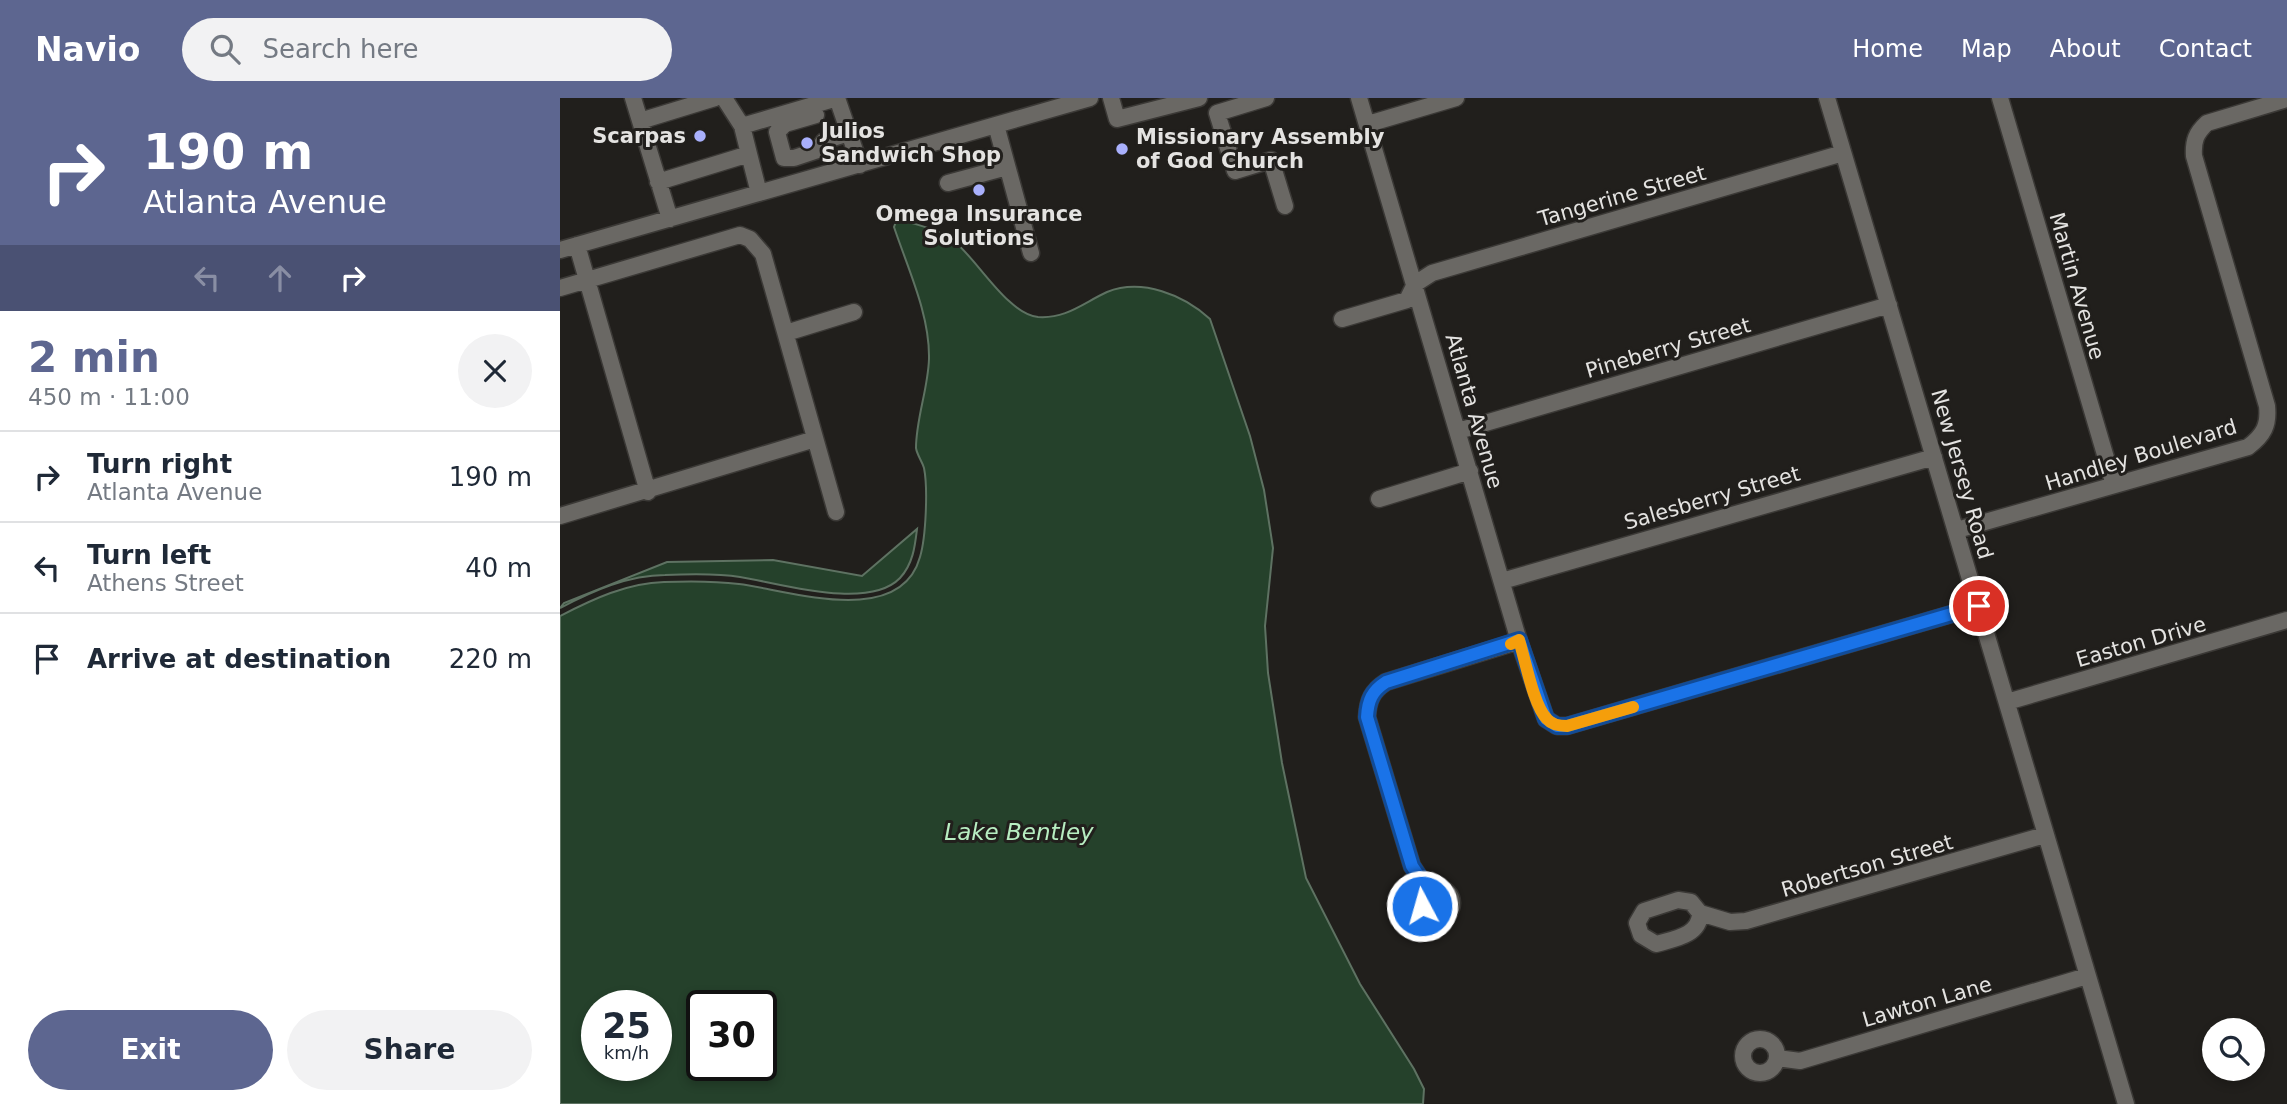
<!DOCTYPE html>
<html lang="en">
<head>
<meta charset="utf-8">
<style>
	:root { --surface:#fff; --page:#f2f2f3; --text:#1f2937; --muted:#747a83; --line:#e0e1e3; --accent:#5d6690 }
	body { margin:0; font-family:"DejaVu Sans",sans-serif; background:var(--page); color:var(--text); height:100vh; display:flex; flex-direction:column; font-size:26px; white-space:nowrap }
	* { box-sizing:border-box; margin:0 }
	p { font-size:23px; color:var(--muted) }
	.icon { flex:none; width:38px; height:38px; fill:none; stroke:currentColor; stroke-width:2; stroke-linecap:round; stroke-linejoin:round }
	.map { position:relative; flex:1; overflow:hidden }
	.drawer { display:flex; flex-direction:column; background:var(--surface); width:560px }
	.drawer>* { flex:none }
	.hud { background:#5d6690; color:#fff; overflow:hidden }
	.buttons { position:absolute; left:1642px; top:920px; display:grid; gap:14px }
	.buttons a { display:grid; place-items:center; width:63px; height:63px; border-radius:50%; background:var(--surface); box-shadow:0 4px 10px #0003; font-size:35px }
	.speed { position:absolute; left:21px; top:892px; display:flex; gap:14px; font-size:35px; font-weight:700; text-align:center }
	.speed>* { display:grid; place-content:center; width:91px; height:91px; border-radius:50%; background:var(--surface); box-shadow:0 4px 10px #0003; line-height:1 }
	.speed small { font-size:18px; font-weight:400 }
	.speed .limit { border:4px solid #111; border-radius:10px; background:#fff; color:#111 }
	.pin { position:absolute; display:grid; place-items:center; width:60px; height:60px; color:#fff; margin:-30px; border:4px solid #fff; border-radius:50%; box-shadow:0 2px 7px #0007 }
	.me { position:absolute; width:77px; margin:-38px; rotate:354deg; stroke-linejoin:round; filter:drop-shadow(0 0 5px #0008) }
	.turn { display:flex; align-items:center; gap:24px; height:147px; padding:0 28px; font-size:32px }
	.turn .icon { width:91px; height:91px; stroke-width:2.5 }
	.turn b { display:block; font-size:49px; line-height:60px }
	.lanes { display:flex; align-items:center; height:66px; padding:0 28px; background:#0003; justify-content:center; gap:35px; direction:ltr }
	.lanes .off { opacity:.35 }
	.round { display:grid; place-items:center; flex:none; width:74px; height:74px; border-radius:37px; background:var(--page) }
	.head { display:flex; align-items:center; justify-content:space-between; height:119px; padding:0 28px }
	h1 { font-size:42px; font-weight:600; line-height:52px; color:var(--accent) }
	.cta { display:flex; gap:14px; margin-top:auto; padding:14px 28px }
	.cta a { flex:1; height:80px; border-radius:42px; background:var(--accent); color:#fff; font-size:28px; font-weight:600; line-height:80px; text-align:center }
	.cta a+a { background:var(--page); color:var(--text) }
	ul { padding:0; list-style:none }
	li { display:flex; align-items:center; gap:21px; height:91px; padding:0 28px; border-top:2px solid var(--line) }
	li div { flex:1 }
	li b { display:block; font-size:26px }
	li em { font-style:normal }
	header { display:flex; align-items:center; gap:42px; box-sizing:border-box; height:98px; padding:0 35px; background:var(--accent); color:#fff }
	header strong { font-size:33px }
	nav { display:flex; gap:38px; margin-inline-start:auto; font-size:24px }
	.search { width:490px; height:63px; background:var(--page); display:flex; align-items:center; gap:18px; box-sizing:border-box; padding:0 24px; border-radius:38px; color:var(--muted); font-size:26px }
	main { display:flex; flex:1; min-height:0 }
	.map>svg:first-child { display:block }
	.water { fill:#25412b; stroke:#5e7262; stroke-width:2; fill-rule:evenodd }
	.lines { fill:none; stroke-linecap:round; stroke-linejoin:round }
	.minor-casing { stroke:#3b3936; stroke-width:19 }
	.minor { stroke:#6a6864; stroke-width:16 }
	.route-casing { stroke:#114b97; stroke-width:18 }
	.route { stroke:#1a73e8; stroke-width:12 }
	.slow { stroke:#f59e0b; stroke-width:12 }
	.poi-dot { fill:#a9b0fc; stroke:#211f1c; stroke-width:2.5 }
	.labels { text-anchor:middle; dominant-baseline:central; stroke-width:6; stroke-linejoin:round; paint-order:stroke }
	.poi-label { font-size:21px; font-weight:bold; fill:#e4e3e1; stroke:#211f1c; text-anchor:start }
	.street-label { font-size:21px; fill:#e4e3e1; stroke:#211f1c }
	.water-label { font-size:23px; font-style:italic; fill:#b7edc1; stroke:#211f1c }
</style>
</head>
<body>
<header>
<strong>Navio</strong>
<div class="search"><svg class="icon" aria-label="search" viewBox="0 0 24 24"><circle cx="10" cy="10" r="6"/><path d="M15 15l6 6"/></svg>Search here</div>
<nav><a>Home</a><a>Map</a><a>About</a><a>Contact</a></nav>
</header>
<main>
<section class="drawer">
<div class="hud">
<div class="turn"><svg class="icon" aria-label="right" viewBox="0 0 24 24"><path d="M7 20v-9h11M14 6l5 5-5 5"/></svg><div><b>190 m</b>Atlanta Avenue</div></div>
<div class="lanes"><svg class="icon off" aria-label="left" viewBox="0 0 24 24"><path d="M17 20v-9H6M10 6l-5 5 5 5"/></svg><svg class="icon off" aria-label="ahead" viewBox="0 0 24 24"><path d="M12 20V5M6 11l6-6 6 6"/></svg><svg class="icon" aria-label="right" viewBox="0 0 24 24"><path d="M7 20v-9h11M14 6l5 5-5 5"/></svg></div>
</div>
<div class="head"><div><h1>2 min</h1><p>450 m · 11:00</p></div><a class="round"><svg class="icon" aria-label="close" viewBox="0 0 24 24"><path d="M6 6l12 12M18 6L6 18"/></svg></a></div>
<ul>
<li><svg class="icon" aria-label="right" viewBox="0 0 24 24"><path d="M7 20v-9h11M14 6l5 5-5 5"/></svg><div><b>Turn right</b><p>Atlanta Avenue</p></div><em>190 m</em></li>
<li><svg class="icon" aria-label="left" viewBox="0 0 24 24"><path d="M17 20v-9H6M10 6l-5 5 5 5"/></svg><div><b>Turn left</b><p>Athens Street</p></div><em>40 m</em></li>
<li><svg class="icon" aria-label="arrive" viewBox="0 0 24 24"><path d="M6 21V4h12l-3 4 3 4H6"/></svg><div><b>Arrive at destination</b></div><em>220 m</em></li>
</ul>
<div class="cta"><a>Exit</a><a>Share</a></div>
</section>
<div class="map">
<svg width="1727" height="1006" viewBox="0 0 1727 1006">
	<rect width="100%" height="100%" fill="#211f1c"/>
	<path class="water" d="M337,121C358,127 379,131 396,145C418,163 448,216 478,219C506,221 523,205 547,194C582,180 624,197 650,221L690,338L704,392L713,450L705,528L708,575L722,665L746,780L800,886L854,971L864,991L863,1006H0V518C33,501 67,485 104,484C128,483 155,483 179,486C228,492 340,531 360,459C366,439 368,390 364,370C362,363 357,357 356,350C356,321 368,291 369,261C370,217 348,171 334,129ZM37,908H96V968H37ZM142,908H201V968H142Z
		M357,431C355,448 353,466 340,480C308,513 219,485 180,479C156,475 129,476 105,477C68,477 33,493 0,510L4,505L107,464L213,462L302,478Z"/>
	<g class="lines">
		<defs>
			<path id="minor" d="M73,0L110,121
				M164,0L182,28L277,0
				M277,0L300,67
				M551,0L557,21L639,0
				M706,0L657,15L675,73L711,62L725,108
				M799,0L959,543L986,621L997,628H1007L1419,508
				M1267,0L1566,1006
				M1440,0L1554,387
				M256,17L225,26L217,34L224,60H234L258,52L264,43L289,35
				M80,23L155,0
				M808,26L896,0
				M436,27L471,155
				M189,56L199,95
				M98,84L189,56L182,28
				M388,85L447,69
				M17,147L88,394
				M0,152L530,0
				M0,190L180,137L190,141L203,156L276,414
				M782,221L847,202L855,186L872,175L1283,55
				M226,235L294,214
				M898,333L1329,207
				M819,401L910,373
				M0,418L255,341
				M1397,432L1688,349C1704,337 1709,327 1707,308L1634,58C1633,43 1636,35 1647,25L1727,1
				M942,483L1374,359
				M1447,604L1727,522
				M862 805a15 15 0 1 1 30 0a15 15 0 1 1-30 0Z
				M868,792L852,768L807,619C808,602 812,593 826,584L959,543
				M1118,802L1131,804L1140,815C1140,838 1113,841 1096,846L1081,837L1077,825L1084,813Z
				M1140,815L1170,824L1186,823L1485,737
				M1183 958a17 17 0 1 1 34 0a17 17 0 1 1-34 0Z
				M1217,960L1240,963L1527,878"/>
		</defs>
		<use href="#minor" class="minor-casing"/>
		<use href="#minor" class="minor"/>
	</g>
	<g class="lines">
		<defs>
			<path id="route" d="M862,808L868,792L852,768L807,619C808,602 812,593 826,584L959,542L986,621L997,628H1007L1419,508"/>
		</defs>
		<use href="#route" class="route-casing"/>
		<use href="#route" class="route"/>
		<path class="slow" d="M951,546L959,542C965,561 974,609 987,621C992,627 1000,628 1007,628L1073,609"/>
	</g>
	<g class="poi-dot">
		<circle cx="140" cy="38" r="7"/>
		<circle cx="247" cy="45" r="7"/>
		<circle cx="562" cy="51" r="7"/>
		<circle cx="419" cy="92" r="7"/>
	</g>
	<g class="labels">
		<g class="poi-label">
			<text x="261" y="33">Julios<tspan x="261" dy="24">Sandwich Shop</tspan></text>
			<text x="126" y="38" text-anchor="end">Scarpas</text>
			<text x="576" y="39">Missionary Assembly<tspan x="576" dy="24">of God Church</tspan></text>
			<text x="419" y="116" text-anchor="middle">Omega Insurance<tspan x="419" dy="24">Solutions</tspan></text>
		</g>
		<g class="street-label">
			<text transform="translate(1062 98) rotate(-16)">Tangerine Street</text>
			<text transform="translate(1517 188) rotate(74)">Martin Avenue</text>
			<text transform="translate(1108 250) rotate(-16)">Pineberry Street</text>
			<text transform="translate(914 313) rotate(74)">Atlanta Avenue</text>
			<text transform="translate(1581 357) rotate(-17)">Handley Boulevard</text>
			<text transform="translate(1402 376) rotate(74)">New Jersey Road</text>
			<text transform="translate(1152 400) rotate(-16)">Salesberry Street</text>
			<text transform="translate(1581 544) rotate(-16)">Easton Drive</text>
			<text transform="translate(1307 768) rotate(-16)">Robertson Street</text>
			<text transform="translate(1367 904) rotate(-16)">Lawton Lane</text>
		</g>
		<g class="water-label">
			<text x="459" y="734">Lake Bentley</text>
		</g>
	</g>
</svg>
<div class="buttons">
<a><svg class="icon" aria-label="search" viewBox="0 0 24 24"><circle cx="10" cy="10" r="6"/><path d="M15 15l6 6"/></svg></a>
</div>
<div class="speed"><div>25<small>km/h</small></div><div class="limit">30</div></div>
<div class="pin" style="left:1419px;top:508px;background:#d93025"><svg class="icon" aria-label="arrive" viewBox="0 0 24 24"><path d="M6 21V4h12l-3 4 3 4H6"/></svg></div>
<svg class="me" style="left:862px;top:808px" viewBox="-20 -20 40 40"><circle r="17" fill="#1a73e8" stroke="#fff" stroke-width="3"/><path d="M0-11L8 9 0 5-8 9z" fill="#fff"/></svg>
</div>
</main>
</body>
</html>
